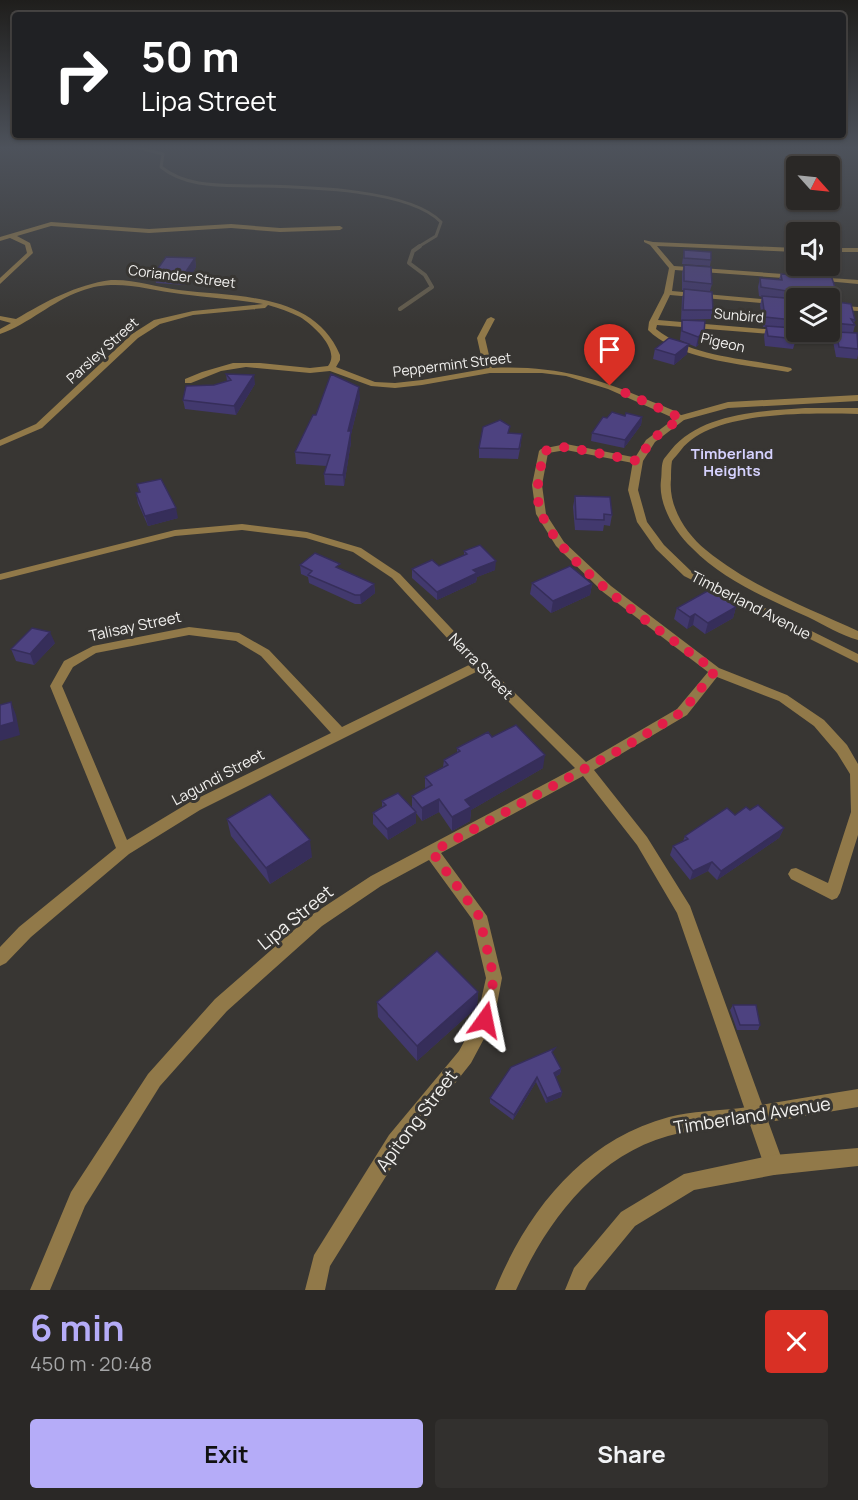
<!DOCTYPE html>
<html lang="en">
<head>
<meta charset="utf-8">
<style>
	:root { --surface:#2a2826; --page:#32302e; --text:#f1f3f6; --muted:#a5a6a7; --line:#464443; --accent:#b5acf8 }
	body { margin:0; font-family:Manrope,sans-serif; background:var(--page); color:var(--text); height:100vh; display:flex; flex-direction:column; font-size:22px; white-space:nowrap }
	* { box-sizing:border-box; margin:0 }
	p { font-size:20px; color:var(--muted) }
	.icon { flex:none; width:33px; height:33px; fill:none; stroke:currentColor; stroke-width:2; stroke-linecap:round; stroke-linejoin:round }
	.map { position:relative; height:1290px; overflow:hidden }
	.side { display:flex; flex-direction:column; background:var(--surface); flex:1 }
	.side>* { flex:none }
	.top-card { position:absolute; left:12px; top:12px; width:834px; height:126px; border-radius:6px; box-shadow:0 2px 4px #0004,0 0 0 2px var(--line); background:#202124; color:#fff; overflow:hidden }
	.needle { width:39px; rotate:117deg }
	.controls { position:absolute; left:786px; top:156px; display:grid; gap:12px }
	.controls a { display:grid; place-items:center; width:54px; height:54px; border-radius:6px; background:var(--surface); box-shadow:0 2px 4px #0004,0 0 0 2px var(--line); font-size:30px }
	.pin { position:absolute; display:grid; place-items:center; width:51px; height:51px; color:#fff; margin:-62px -26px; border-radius:50% 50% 50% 0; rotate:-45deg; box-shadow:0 0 6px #0007 }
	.pin .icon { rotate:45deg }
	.me { position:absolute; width:66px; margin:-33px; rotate:12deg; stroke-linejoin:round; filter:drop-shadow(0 0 4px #0008) }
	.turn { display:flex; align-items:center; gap:21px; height:126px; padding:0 30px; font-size:27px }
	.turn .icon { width:78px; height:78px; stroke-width:2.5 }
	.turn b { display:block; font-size:42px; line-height:51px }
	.round { display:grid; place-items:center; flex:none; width:63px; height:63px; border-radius:6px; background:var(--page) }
	.summary { display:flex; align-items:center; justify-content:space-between; height:102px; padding:0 30px }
	h1 { font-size:36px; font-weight:700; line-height:45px; color:var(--accent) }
	.primary-button { display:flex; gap:12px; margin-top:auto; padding:12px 30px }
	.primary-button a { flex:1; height:69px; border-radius:6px; background:var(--accent); color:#111; font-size:24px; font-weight:700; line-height:69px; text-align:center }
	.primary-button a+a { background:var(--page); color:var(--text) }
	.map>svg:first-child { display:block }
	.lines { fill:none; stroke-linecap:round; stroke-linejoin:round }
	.stream-far1 { stroke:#655d4c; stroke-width:3 }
	.stream { stroke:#655d4c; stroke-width:4 }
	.minor { fill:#917949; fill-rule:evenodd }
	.tertiary { fill:#917949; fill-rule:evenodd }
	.wall { fill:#42396e }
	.shaded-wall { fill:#362e5a }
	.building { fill:#4d4280; stroke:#362e5a; stroke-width:1.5 }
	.route { stroke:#e11d48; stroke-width:10; stroke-dasharray:0 18 }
	.labels { text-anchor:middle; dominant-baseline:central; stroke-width:6; stroke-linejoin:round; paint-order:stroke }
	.far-street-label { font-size:14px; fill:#f2f1ef; stroke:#383633 }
	.far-quarter-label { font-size:15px; font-weight:bold; fill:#d5d1fd; stroke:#383633 }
	.street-label { font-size:15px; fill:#f2f1ef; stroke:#383633 }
	.near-street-label { font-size:18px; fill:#f2f1ef; stroke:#383633 }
</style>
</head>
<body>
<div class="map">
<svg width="858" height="1290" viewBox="0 0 858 1290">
	<rect width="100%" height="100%" fill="#383633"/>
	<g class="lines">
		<path class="stream-far1" d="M136,147L163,154L161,167C187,188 223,185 254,186C301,187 408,188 441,222L436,236L418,247"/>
		<path class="stream" d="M400,309L432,287L425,275L409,263L413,251L420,246"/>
		<path class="minor" d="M51,222L149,229L231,224L280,228L340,226L343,228L340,230L280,232L231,228L149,233L51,226L17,236L30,243L33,253L0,284V278L27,253L25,245L10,238L0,241V237Z
			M644,240L653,242L796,248V252L657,246L674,266L797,275L801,277L797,279L675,270L672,291L796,302V306L670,295L658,320L858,337V341L657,325L656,329C693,358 746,358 791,368L792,370L788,372C747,365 678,360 648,330L649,322L664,293L669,268L650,245L644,242Z
			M830,248H858V252H830Z
			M817,277L858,280V284L815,280L813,279Z
			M111,280C134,279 156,287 179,290C235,297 314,292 340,355V360L336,367L375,382L395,383L422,380L484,369L477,338L487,319L491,317L495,319L485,338L492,368C550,365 596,377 648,400C660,405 676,410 685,418L684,420H678L608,389L566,376L542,373H490L422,385L395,388L371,386L330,371L310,373L246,367L221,371L191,383H185V379L202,372L233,363H260L310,368L328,366C341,350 313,325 300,317C290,312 279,308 268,305L265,308L193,315L160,324L138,338L42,428L0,446V440L36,424L132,334L154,320L193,311L263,304C236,299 208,298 181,294C146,290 116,278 81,291C52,301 29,324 0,334V329L11,323L0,320V316L16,319C47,301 75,285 111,280Z
			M830,305L858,307V311L830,309Z
			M566,444L638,458L643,461L638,464L566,450L548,453L542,485L546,514L564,542L611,586L719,668L787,695L824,720L847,745L858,764V835L840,893L837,898L832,900L791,879L788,874L791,869L796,868L828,883L851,812L850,774L837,753L814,726L779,701L717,677L687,715L594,770L647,837L690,906L784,1165L781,1172L774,1175L767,1172L764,1165L677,913L637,845L583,776L441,853L487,916L502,978L494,1020L471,1063L403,1149L330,1266L325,1290H305L314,1255L389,1135L459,1051L477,1018L486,978L472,919L429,860L381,886L322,926L227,1011L160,1086L85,1206L50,1290H30L71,1192L148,1074L215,999L310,916L371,876L575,768L478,671L200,810L129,854L31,937L6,963L0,966V947L19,927L116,848L50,686L64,661L93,646L189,627L239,633L269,650L342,727L471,664L392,578L353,552L306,538L242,530L175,536L0,580V574L175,530L242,524L307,532L361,548L400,574L483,662L586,762L677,709L708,672L603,592L556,546L536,514L532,485L539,451L541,449ZM189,635L236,641L261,656L331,733L190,802L127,840L62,686L73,667L96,653Z"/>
		<path class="tertiary" d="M858,395V401L728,408L684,420L655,442L643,461L638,490L647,522L664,545L692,572L858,654V663L684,576L656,549L637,522L628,490L633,461L646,440L678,416L728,402Z
			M805,408H858V414C811,413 712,410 681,450C678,454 674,458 672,461C671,466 671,474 671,479C668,506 686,534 706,550C751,587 806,607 858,631V640C841,635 824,625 808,617C768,599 723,580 692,548C674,531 658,504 661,480C662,474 661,467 663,461C664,458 668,454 671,450C701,413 761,411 805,408Z
			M858,1089V1107C819,1113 780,1121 741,1126C717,1129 692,1129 668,1136C594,1157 546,1223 516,1290H495C527,1211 583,1140 669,1117C692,1111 717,1111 741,1108C780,1102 819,1095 858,1089Z
			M858,1148V1166L774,1175L694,1190L635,1226L589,1282L585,1290H565L574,1268L621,1212L684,1174L774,1155Z"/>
	</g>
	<path class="wall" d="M684,250L711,260L710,266L682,264Z
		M195,258L196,267L185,285L156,283L154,274Z
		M684,265L712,284L710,291L713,310L711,319L684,320L704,332L702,341L696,347L680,340L682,320H681L682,298L684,290H682V273Z
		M806,273L837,294L835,302L855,320L854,323L855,325L853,333L858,337V355L857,359L836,357L833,341L835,333L831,332L830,330V298H796V327L792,326L791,328L796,339L793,349L765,346L764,336L766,327H763L760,305L762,297L759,296L758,287L760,278L779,279L781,274L805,276Z
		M655,349L687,354L674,365L653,359Z
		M226,374L255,384L236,415L185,409L183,400L214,385L227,381Z
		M360,398L351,434V442L344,486L325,485L324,474L327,466L296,464L295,452L316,415Z
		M625,416L642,417L641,425L624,448L591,441L592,433L607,418Z
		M509,433L521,444L518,459L479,458V448Z
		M137,484L178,518L148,526L138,503L136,493L139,492Z
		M575,496L612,515L610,526L604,525L603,531L575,530L573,507Z
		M464,551L495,570L477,577L476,582L437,600L412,578V569L439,566L464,555Z
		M300,565L340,569L374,584L375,593L361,604H355L309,583L308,577L301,574Z
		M532,583L592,584L590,595L551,613L530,594Z
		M736,607L733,618L705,634L693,625L687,629L674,619L677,608Z
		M55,643L34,665L16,661L11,649Z
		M492,737L543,768L471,810L470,821L452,831L439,812L422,821L416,813V823L388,840L373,824V813L382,807V801L412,808V796L425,789V777L443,767L444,760L457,753V748Z
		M750,810L784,828L779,838L717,880L708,871L690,880L670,855L673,846L683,841L685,836L735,815Z
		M227,819L312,857L270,884L231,836Z
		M478,992L477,1007L417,1061L378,1017L377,1002Z
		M733,1005L760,1025L758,1030H737L730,1010Z
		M554,1053L553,1054L561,1069L560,1074L555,1077L562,1092L561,1097L546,1103L536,1082L513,1120L490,1103V1098Z"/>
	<path class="shaded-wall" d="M195,258L196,267L185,285L183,276Z
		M704,332L702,341L696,347L698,337Z
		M689,344L687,354L674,365L675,355Z
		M254,375L255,384L236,415L234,406Z
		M359,387L360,398L351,434V442L344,486L343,475L348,431Z
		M642,417L641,425L624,448L625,440Z
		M176,508L178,518L148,526L145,516Z
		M496,561L495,570L477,577L476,582L437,600V592L473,570Z
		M374,584L375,593L361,604L360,595Z
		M592,584L590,595L551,613L553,601Z
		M736,607L733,618L705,634L708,623Z
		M695,614L693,625L687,629L690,617Z
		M50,632L55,643L34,665L30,654Z
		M11,702L16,715L20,735L0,741V726Z
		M545,755L543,768L471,810L470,821L452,831V817L465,800Z
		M439,799V812L422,821V808Z
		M416,812V823L388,840L387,829Z
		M784,828L779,838L717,880L721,871Z
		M310,840L312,857L270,884L266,868Z
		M712,862L708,871L690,880L693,871Z
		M478,992L477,1007L417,1061V1046Z
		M561,1069L560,1074L553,1078L554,1073Z
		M537,1077L536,1082L513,1120L514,1115Z
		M562,1092L561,1097L546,1103L547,1098Z"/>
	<path class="building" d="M684,250L711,252V260L684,258Z
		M166,257L195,258L183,276L154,274Z
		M684,265L711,267L712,284L684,281Z
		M806,273L831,275L837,294H831V301L851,304L855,320L851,319L855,325L833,323V321L830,320V298H799L801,293L761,287L760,278L782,280L781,274L806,276Z
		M684,289L712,292L713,310H683Z
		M762,296L796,299V317H793V320L765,317Z
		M682,320L705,321L704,332L698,337L682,331Z
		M766,326L795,328L796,339L768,336Z
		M836,332L857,333L858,349L839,347Z
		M669,338L689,344L675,355L655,349Z
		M226,374L254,375L234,406L183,400L186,386L214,385L231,380Z
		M331,374L359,387L348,431H351L343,475L324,474L330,455L295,452L313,415H316Z
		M612,412L625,416L626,413L642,417L625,440L592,433L603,417L607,418Z
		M500,420L510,426L508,433L522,434L519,449L479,448L483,427Z
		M161,479L176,508L145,516L136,493L140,492L137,484Z
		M575,496L610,497L612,515L604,514V520L576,519Z
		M480,545L496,561L473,570L477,573L437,592L412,569L432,560L439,566L467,554L464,551Z
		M315,553L340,564L336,567L374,584L360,595H355L308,575L312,571L300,565Z
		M570,566L592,584L553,601L532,583Z
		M711,589L736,607L708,623L695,614L690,617L677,608Z
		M32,628L50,632L30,654L11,649Z
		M11,702L14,722L0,726V705Z
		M516,725L545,755L465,800L471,807L452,817L439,799L422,808L412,796L432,785L425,777L448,765L444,760L460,751L457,748L488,732L492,737Z
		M398,793L416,812L387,829L373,813L386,805L382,801Z
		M270,794L310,840L266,868L227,819Z
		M758,805L784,828L721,871L712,862L693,871L673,846L688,839L685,836L727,808L735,815L746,807L750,810Z
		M437,951L478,992L417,1046L377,1002Z
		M733,1005H756L760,1025H740Z
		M555,1048L552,1052L561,1069L554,1073L562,1092L547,1098L537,1077L514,1115L490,1098L511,1067Z"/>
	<linearGradient id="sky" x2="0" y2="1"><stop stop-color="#1f1e1c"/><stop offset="0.45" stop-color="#4d525b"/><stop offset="1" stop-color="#4d525b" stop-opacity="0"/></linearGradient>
	<rect width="858" height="328" fill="url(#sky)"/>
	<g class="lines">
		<path class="route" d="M485,1020L494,978L479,916L432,852L623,748L682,712L715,671C666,634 565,569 542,515C533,494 540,472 544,451L566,447L638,461L651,440L681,418L610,386"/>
	</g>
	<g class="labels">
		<g class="far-street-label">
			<text transform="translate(182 276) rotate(7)">Coriander Street</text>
			<text transform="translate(739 315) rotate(5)">Sunbird</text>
			<text transform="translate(723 342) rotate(13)">Pigeon</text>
			<text transform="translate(102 350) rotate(-42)">Parsley Street</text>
			<text transform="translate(452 364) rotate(-7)">Peppermint Street</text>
		</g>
		<g class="far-quarter-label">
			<text x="732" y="453">Timberland<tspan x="732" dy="17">Heights</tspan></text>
		</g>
		<g class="street-label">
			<text transform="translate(751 605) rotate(27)">Timberland Avenue</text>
			<text transform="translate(135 626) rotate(-12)">Talisay Street</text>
			<text transform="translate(481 666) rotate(46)">Narra Street</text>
			<text transform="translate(218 777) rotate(-28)">Lagundi Street</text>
		</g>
		<g class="near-street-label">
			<text transform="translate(295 917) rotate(-39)">Lipa Street</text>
			<text transform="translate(752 1115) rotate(-9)">Timberland Avenue</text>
			<text transform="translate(416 1120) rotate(-53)">Apitong Street</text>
		</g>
	</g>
</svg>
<div class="controls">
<a><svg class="needle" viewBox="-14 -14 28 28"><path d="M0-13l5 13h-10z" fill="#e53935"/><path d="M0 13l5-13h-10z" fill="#a5a6a7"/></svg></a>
<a><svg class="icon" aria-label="sound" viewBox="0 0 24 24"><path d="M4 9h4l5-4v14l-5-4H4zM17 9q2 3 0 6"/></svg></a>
<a><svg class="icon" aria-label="layers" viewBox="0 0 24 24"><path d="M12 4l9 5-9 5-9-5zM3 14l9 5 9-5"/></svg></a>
</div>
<div class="pin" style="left:610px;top:386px;background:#d93025"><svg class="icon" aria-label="arrive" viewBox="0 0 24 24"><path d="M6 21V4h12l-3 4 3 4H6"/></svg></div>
<svg class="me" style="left:485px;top:1020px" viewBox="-20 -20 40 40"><path d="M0-17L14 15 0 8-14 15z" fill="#e11d48" stroke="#fff" stroke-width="4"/></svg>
<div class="top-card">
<div class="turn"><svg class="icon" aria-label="right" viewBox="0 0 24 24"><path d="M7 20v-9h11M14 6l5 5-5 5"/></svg><div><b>50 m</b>Lipa Street</div></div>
</div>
</div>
<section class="side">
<div class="summary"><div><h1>6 min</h1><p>450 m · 20:48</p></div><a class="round" style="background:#d93025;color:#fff"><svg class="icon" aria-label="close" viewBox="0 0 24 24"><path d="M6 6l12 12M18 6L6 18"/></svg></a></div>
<div class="primary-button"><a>Exit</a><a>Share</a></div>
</section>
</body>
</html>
